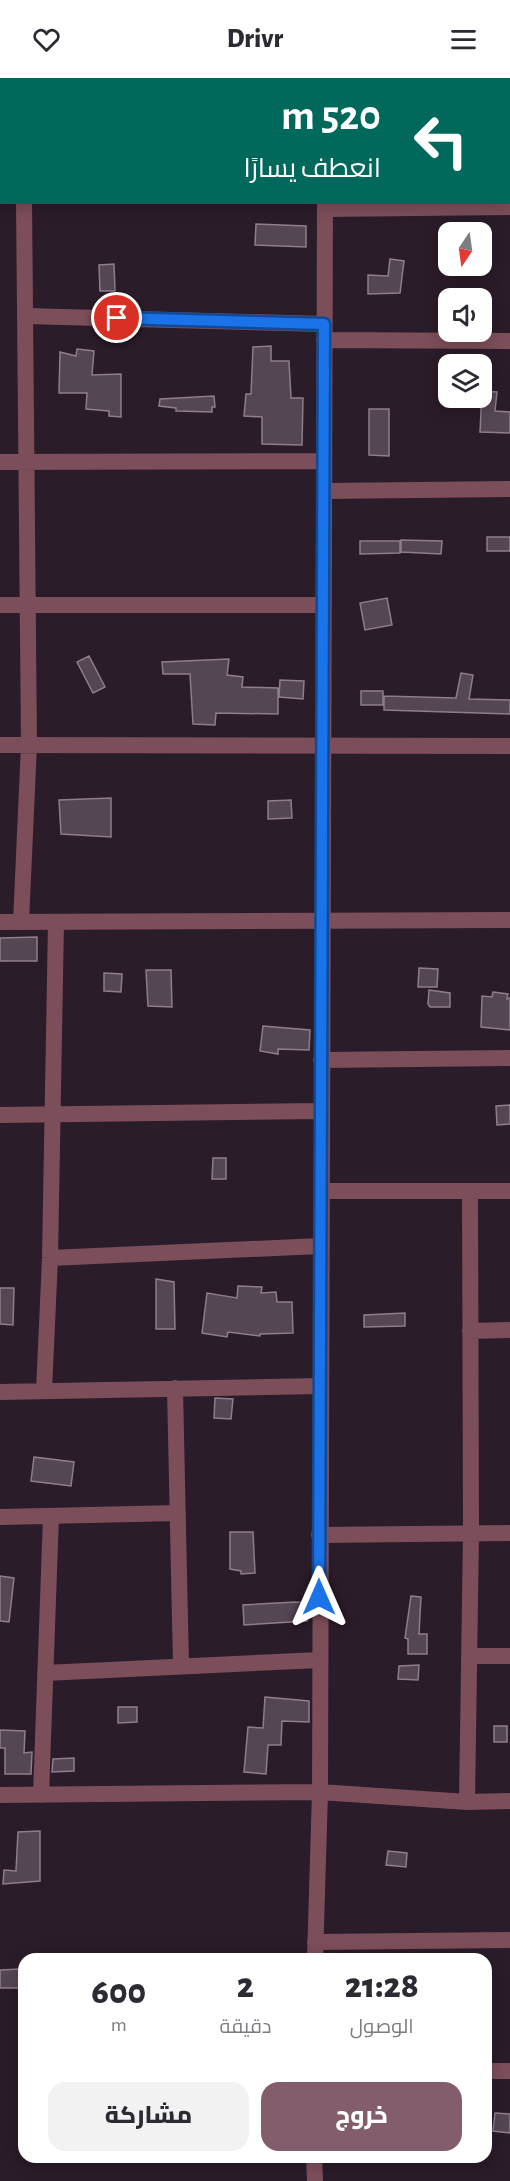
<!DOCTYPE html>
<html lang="ar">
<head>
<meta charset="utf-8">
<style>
	:root { --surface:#fff; --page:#f2f2f3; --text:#2b2b33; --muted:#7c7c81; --accent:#845d6c }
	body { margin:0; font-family:"Alegreya Sans",Cairo,sans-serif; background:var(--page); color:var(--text); direction:rtl; height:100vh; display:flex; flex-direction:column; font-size:22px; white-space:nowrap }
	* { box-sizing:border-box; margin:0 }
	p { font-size:20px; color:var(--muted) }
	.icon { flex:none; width:33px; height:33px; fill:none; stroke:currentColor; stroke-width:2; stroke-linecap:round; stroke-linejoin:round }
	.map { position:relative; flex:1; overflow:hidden; direction:ltr }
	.details { position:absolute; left:18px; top:1875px; width:474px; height:210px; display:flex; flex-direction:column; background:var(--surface); border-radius:18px; box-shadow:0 3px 15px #0003; direction:rtl }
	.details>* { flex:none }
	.guide { position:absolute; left:0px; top:0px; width:510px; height:126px; box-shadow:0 3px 15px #0003; direction:rtl; background:#00695c; color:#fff; overflow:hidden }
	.needle { width:39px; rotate:193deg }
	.controls { position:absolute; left:438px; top:144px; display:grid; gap:12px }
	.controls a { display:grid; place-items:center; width:54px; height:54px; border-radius:12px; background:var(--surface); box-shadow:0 3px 15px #0003; font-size:30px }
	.pin { position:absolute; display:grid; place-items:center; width:51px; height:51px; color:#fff; margin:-26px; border:3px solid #fff; border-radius:50%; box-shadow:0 2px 6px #0007 }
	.me { position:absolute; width:66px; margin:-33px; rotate:0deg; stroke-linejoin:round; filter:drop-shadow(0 0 4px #0008) }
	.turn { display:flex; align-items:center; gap:21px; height:126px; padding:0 30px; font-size:27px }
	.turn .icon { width:78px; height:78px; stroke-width:2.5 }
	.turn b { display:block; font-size:42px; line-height:51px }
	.eta { display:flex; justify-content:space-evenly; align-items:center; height:102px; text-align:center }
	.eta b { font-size:36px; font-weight:800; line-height:42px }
	.button { display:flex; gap:12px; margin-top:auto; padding:12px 30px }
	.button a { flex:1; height:69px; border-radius:18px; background:var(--accent); color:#fff; font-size:24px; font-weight:800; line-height:69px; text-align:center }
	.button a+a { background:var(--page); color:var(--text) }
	header { display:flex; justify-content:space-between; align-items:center; height:78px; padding:0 30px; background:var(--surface); font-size:27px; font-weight:800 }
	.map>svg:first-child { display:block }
	.building { fill:#554654; stroke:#8e7d8d; stroke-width:1.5 }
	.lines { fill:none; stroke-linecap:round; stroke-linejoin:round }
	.minor { stroke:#7c4e5a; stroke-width:16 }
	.tertiary { stroke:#7c4e5a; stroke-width:16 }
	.route-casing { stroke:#114b97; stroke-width:15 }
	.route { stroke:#1a73e8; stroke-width:10 }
</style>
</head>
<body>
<header><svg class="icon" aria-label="menu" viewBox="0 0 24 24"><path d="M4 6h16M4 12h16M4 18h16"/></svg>Drivr<svg class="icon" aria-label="heart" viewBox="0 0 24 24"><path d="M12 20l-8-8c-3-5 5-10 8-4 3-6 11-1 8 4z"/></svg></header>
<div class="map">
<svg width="510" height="2103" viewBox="0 0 510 2103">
	<rect width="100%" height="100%" fill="#2a1c29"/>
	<path class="building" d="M256,146L306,148V169L255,167Z
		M390,181L404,183L400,215L368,216V197L388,198Z
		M114,186L115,213H100L99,187Z
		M271,268V283H289L291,320H303L302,367L262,366V339L244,338L246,316H251L253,269Z
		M77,271L94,273L92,297L121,296V339L109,338V333L86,331L87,315H59L60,274L76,278Z
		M482,313L497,314L495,333L510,334V355L480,354Z
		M214,318L215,329H212V334L176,333V330L159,328L160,321Z
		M369,331H389V378L369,377Z
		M487,459H510V473H487Z
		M401,462L442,463L441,476L401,474Z
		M360,463H400V475L360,476Z
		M387,520L392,547L365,552L360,525Z
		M89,578L105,609L93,615L77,584Z
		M229,581L227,597L243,599L242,609L278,610V636L216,635L215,647L193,646L190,596H163L162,584Z
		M461,595L473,597L469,621L510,622V636L384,632V618L456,620Z
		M280,602L304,603L303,621L279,619Z
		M361,613H383V627H361Z
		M111,720V759L61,756L59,722Z
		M291,722L292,740L268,741V723Z
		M37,859V883H0V860Z
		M419,890L438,891L437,909H418Z
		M146,892H171L172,929L148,928Z
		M104,895L122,896L121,914L104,913Z
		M429,912L450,915V929H430L428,926Z
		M493,914L508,916L507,921L510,920V952L481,949L482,918L492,919Z
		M263,948L310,952L309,972L278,971V976L260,973Z
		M510,1027V1046L497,1047L496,1028Z
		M213,1080H226V1101H212Z
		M156,1201L174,1204L175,1251H156Z
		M238,1208L262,1209L261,1215L276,1214L277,1224H292L293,1255L260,1256V1258L228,1254L227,1259L202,1255L207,1215L237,1220Z
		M0,1210H14L13,1247L0,1246Z
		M405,1235V1248L364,1249V1237Z
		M215,1320L233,1321L231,1341L214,1340Z
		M34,1379L74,1384L71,1408L31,1403Z
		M230,1454H253L255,1495L241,1496V1493L230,1491Z
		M0,1498L14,1500L9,1544L0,1543Z
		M411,1518L421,1519L419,1556H427V1576H408V1561L405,1560Z
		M295,1524L309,1525L307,1543L244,1547L243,1527Z
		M419,1587L418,1602L398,1601L399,1588Z
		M265,1619L309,1623V1644L282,1643L281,1667H268L266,1696L244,1694L248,1649L263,1650Z
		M118,1629H137V1644L118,1645Z
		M494,1648H507V1664H494Z
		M0,1652L25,1653L24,1675L32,1674L31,1696H5V1670H0Z
		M74,1680V1693L52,1694L53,1681Z
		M40,1753V1803L3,1806L4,1792L16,1793L18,1754Z
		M388,1773L407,1775L406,1789L386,1787Z
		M20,1891L21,1910H0V1892Z
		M495,2035L510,2036V2055L493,2053Z"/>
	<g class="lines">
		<path class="minor" d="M22,0V2
			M325,2V0
			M462,2V0
			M0,92H2
			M325,131L510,129
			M25,238L324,246
			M324,262L510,263
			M0,384L324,383
			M324,413L510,411
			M0,527H323
			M0,667L510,668
			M21,844L29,667L24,124
			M321,982L510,980
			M0,1037L321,1033
			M321,1113H510
			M50,1180L320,1168
			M470,1253L510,1252
			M175,1310L181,1588
			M44,1313L50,1180L56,844
			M0,1314L320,1308
			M0,1439L178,1435
			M319,1457L510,1455
			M469,1578H510
			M45,1595L319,1582
			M0,1717L320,1714L467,1724L510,1723
			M41,1717L51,1438
			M467,1724L471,1455L470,1113
			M315,1864L510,1862
			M315,1881L320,1714L325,124
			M486,1993H510
			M314,2079L315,2103"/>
		<path class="tertiary" d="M0,844L510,842"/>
	</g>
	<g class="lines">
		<defs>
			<path id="route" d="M117,240L324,246L319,1519"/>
		</defs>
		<use href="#route" class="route-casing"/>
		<use href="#route" class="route"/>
	</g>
</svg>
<div class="controls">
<a><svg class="needle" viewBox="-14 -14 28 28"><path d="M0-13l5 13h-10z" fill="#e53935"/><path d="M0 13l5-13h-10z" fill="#7c7c81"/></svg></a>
<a><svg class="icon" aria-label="sound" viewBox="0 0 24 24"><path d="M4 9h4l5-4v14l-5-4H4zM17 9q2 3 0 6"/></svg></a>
<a><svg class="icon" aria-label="layers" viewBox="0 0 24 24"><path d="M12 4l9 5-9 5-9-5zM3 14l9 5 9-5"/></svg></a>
</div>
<div class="pin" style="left:117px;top:240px;background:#d93025"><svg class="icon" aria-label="arrive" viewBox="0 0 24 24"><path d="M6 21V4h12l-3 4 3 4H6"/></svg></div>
<svg class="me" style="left:319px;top:1519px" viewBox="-20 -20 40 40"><path d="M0-17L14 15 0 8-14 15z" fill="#1a73e8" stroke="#fff" stroke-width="4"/></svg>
<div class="guide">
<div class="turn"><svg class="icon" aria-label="left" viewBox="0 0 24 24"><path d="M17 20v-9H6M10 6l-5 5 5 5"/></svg><div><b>520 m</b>انعطف يسارًا</div></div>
</div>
<section class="details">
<div class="eta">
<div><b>21:28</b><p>الوصول</p></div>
<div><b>2</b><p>دقيقة</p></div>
<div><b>600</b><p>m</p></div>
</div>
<div class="button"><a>خروج</a><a>مشاركة</a></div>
</section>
</div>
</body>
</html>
